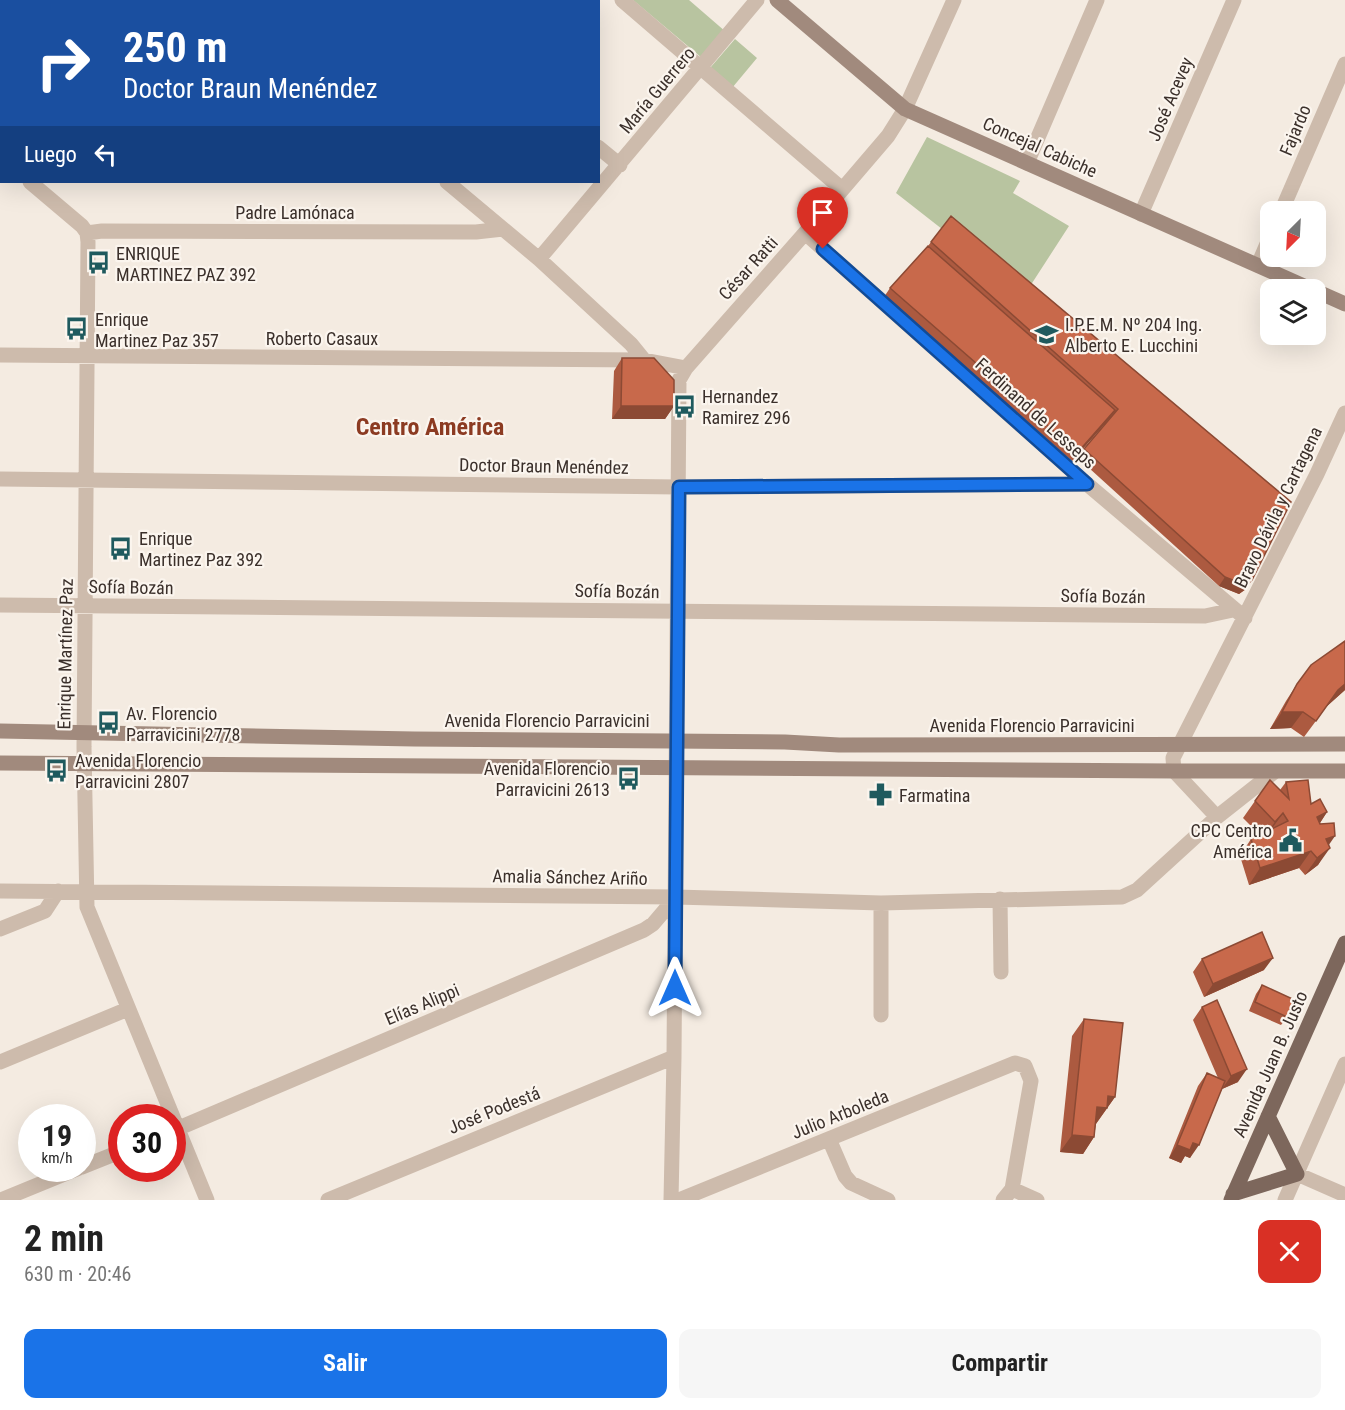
<!DOCTYPE html>
<html lang="es">
<head>
<meta charset="utf-8">
<style>
	:root { --surface:#fff; --page:#f6f6f6; --text:#222; --muted:#767676; --accent:#1a73e8 }
	body { margin:0; font-family:"Roboto Condensed",sans-serif; background:var(--page); color:var(--text); height:100vh; display:flex; flex-direction:column; font-size:22px; white-space:nowrap }
	* { box-sizing:border-box; margin:0 }
	p { font-size:20px; color:var(--muted) }
	.icon { flex:none; width:33px; height:33px; fill:none; stroke:currentColor; stroke-width:2; stroke-linecap:round; stroke-linejoin:round }
	.map { position:relative; height:1200px; overflow:hidden }
	.details { display:flex; flex-direction:column; background:var(--surface); flex:1 }
	.details>* { flex:none }
	.guide { position:absolute; left:0px; top:0px; width:600px; height:183px; box-shadow:0 6px 24px #0002; background:#1a4fa0; color:#fff; overflow:hidden }
	.needle { width:39px; rotate:204deg }
	.fabs { position:absolute; left:1260px; top:201px; display:grid; gap:12px }
	.fabs a { display:grid; place-items:center; width:66px; height:66px; border-radius:12px; background:var(--surface); box-shadow:0 6px 24px #0002; font-size:30px }
	.speed { position:absolute; left:18px; top:1104px; display:flex; gap:12px; font-size:30px; font-weight:700; text-align:center }
	.speed>* { display:grid; place-content:center; width:78px; height:78px; border-radius:50%; background:var(--surface); box-shadow:0 6px 24px #0002; line-height:1 }
	.speed small { font-size:15px; font-weight:400 }
	.speed .limit { border:9px solid #d22; background:#fff; color:#111 }
	.pin { position:absolute; display:grid; place-items:center; width:51px; height:51px; color:#fff; margin:-62px -26px; border-radius:50% 50% 50% 0; rotate:-45deg; box-shadow:0 0 6px #0007 }
	.pin .icon { rotate:45deg }
	.me { position:absolute; width:66px; margin:-33px; rotate:0deg; stroke-linejoin:round; filter:drop-shadow(0 0 4px #0008) }
	.turn { display:flex; align-items:center; gap:21px; height:126px; padding:0 24px; font-size:27px }
	.turn .icon { width:78px; height:78px; stroke-width:2.5 }
	.turn b { display:block; font-size:42px; line-height:51px }
	.then { display:flex; align-items:center; height:57px; padding:0 24px; background:#0003; gap:12px; font-size:22px }
	.round { display:grid; place-items:center; flex:none; width:63px; height:63px; border-radius:12px; background:var(--page) }
	.head { display:flex; align-items:center; justify-content:space-between; height:102px; padding:0 24px }
	h1 { font-size:36px; font-weight:700; line-height:45px }
	.cta { display:flex; gap:12px; margin-top:auto; padding:12px 24px }
	.cta a { flex:1; height:69px; border-radius:12px; background:var(--accent); color:#fff; font-size:24px; font-weight:700; line-height:69px; text-align:center }
	.cta a+a { background:var(--page); color:var(--text) }
	.map>svg:first-child { display:block }
	.green { fill:#b8c4a0 }
	.lines { fill:none; stroke-linecap:round; stroke-linejoin:round }
	.minor { stroke:#cdbbac; stroke-width:15 }
	.secondary { stroke:#a18a7d; stroke-width:15 }
	.primary { stroke:#7d675c; stroke-width:15 }
	.wall { fill:#ac5a40 }
	.shaded-wall { fill:#8c4a34 }
	.building { fill:#c8694b; stroke:#8c4a34; stroke-width:1.5 }
	.route-casing { stroke:#114b97; stroke-width:15 }
	.route { stroke:#1a73e8; stroke-width:10 }
	.labels { text-anchor:middle; dominant-baseline:central; stroke-width:4.5; stroke-linejoin:round; paint-order:stroke }
	.street-label { font-size:18px; fill:#3b302b; stroke:#fbf5ee }
	.poi-label { font-size:18px; fill:#3b302b; stroke:#fbf5ee; text-anchor:start }
	.district-label { font-size:24px; font-weight:bold; fill:#8c3b22; stroke:#fbf5ee }
</style>
</head>
<body>
<div class="map">
<svg width="1345" height="1200" viewBox="0 0 1345 1200">
	<rect width="100%" height="100%" fill="#f4ebe1"/>
	<path class="green" d="M633,0H689L726,32L702,58Z
		M735,39L757,58L732,88L710,68Z
		M927,137L1020,181L1013,193L1069,226L1025,294L896,193Z"/>
	<g class="lines">
		<path class="minor" d="M235,0L237,2
			M426,0L428,2
			M622,0L842,189
			M69,2L71,0
			M0,83L2,81
			M0,108H2
			M598,147L620,165
			M0,155L2,157
			M1027,163L1097,0
			M30,182L82,226L87,233L88,242L84,747L87,907L207,1200
			M447,182L539,259L631,344L644,360L686,368
			M1281,212L1345,64
			M1141,214L1234,0
			M87,233L102,231L476,232L503,229
			M805,233L1087,484L1245,618
			M539,259L757,0
			M1258,265L1270,237
			M0,355L641,360
			M0,479L679,487L1087,484
			M0,605L1205,616L1233,610
			M1217,817L1174,771L1173,758L1317,474L1345,413
			M0,891L676,897L881,903L1122,897L1137,890L1217,817L1274,772
			M1000,899L1001,972
			M881,903V1015
			M0,929L45,911L58,891
			M0,1062L128,1009
			M172,1131L644,930L653,924L676,897
			M829,1139L845,1176L851,1183L888,1200
			M82,1167L122,1151
			M1297,1174L1345,1195
			M1012,1189L1037,1200
			M1,1200L79,1168
			M328,1200L674,1057
			M671,1200L674,1057L679,380L686,368L805,233L888,136L905,109L954,0
			M679,1200L1015,1063L1025,1066L1031,1081L1012,1189L1003,1200
			M1285,1200L1345,1064"/>
		<path class="secondary" d="M777,0L905,109L1313,290
			M1316,291L1345,304
			M0,731L414,739L785,742L839,745L1345,744
			M0,763L1174,771H1345"/>
		<path class="primary" d="M1233,1194L1297,1174L1268,1116
			M1231,1200L1345,943"/>
	</g>
	<path class="wall" d="M951,216L1291,502L1246,589L1239,594L1219,586L1078,458L1111,417L1072,461L884,297L890,288L928,246Z
		M622,358L674,406L665,419H612L614,371Z
		M1345,641V690L1326,707L1304,737L1291,728L1270,729L1286,701L1297,684Z
		M1286,782L1311,804L1327,812L1320,823L1329,845L1318,865L1305,875L1299,868L1249,885L1240,856L1251,839L1260,835L1243,818L1255,801L1280,790Z
		M1202,959L1264,970L1204,997L1193,972Z
		M1262,985L1287,1017L1281,1025L1249,1011L1256,994Z
		M1202,1007L1238,1082L1222,1089L1190,1158L1185,1156L1181,1163L1169,1158L1198,1086L1207,1073L1218,1078L1193,1020Z
		M1084,1019L1115,1097L1096,1124L1094,1137L1083,1154L1060,1152L1072,1036Z"/>
	<path class="shaded-wall" d="M621,406H674L665,419H612Z
		M1115,410L1109,419L1072,461L1078,452Z
		M1225,577L1252,580L1246,589L1239,594L1219,586Z
		M1345,684V690L1326,707L1304,737L1338,690Z
		M1282,712H1303L1291,728L1270,729Z
		M1327,812L1316,829L1317,817Z
		M1283,813L1271,830L1263,838L1275,822Z
		M1335,836L1324,852L1330,848L1318,865L1305,875L1317,858L1323,853L1314,856L1326,839Z
		M1311,851L1299,868L1249,885L1260,868Z
		M1273,958L1264,970L1204,997L1213,984Z
		M1247,1069L1238,1082L1222,1089L1231,1076Z
		M1108,1096L1115,1097L1095,1125L1097,1107Z
		M1072,1135L1094,1137L1083,1154L1060,1152Z
		M1193,1143L1199,1145L1190,1158L1185,1156L1181,1163L1169,1158L1177,1145Z"/>
	<path class="building" d="M951,216L1291,502L1252,580L1245,585L1225,577L1084,449L1118,409L931,242Z
		M928,246L1115,410L1078,452L890,288Z
		M622,358H654L674,380V406H621Z
		M1345,641V684L1338,690L1316,721L1303,712H1282L1297,684L1311,665Z
		M1270,780L1289,799L1286,782L1308,780L1311,804L1320,799L1327,812L1317,817L1320,824L1334,823L1335,836L1326,839L1330,848L1317,858L1311,851L1260,868L1251,839L1288,821L1283,813L1275,822L1255,801Z
		M1262,932L1273,958L1213,984L1202,959Z
		M1262,985L1295,1000L1287,1017L1255,1002Z
		M1217,1000L1247,1069L1231,1076L1202,1007Z
		M1084,1019L1123,1023L1115,1097L1108,1096L1107,1108L1097,1107L1094,1137L1072,1135Z
		M1207,1073L1225,1081L1199,1145L1193,1143L1190,1150L1177,1145Z"/>
	<g class="lines">
		<defs>
			<path id="route" d="M675,988L679,487L1087,484L823,249"/>
		</defs>
		<use href="#route" class="route-casing"/>
		<use href="#route" class="route"/>
	</g>
	<defs>
		<symbol id="bus-bare" viewBox="-9 -9 18 18"><path d="M-5-6H5V4H4V6H2V4H-2V6H-4V4H-5ZM-3.5-4V0h7V-4ZM-3.5 1.2v1.5H-2V1.2ZM2 1.2v1.5H3.5V1.2Z" fill="#1f5a5e" stroke="#fbf5ee" stroke-width="2.5" paint-order="stroke"/></symbol>
		<symbol id="university-bare" viewBox="-9 -9 18 18"><path d="M0-5L7-2L0 1L-7-2ZM-4 1L0 2.5L4 1V4Q0 6-4 4Z" fill="#1f5a5e" stroke="#fbf5ee" stroke-width="2.5" paint-order="stroke"/></symbol>
		<symbol id="pharmacy-bare" viewBox="-9 -9 18 18"><path d="M-2-6h4v4h4v4h-4v4h-4v-4h-4v-4h4Z" fill="#1f5a5e" stroke="#fbf5ee" stroke-width="2.5" paint-order="stroke"/></symbol>
		<symbol id="civic-bare" viewBox="-9 -9 18 18"><path d="M-.6-6.5H3V-4.5H.6V-3L4-1V1h2V6H-6V1h2V-1L-.6-3ZM-1.2 2.5V6h2.4V2.5Z" fill="#1f5a5e" stroke="#fbf5ee" stroke-width="2.5" paint-order="stroke"/></symbol>
	</defs>
	<g fill-rule="evenodd">
		<use href="#bus-bare" x="82" y="246" width="33" height="33"/>
		<use href="#bus-bare" x="60" y="312" width="33" height="33"/>
		<use href="#university-bare" x="1030" y="318" width="33" height="33"/>
		<use href="#bus-bare" x="668" y="390" width="33" height="33"/>
		<use href="#bus-bare" x="104" y="532" width="33" height="33"/>
		<use href="#bus-bare" x="92" y="706" width="33" height="33"/>
		<use href="#bus-bare" x="40" y="754" width="33" height="33"/>
		<use href="#bus-bare" x="612" y="762" width="33" height="33"/>
		<use href="#pharmacy-bare" x="864" y="778" width="33" height="33"/>
		<use href="#civic-bare" x="1274" y="824" width="33" height="33"/>
	</g>
	<g class="labels">
		<g class="street-label">
			<text transform="translate(657 90) rotate(-50)">María Guerrero</text>
			<text transform="translate(1170 99) rotate(-67)">José Acevey</text>
			<text transform="translate(1295 130) rotate(-67)">Fajardo</text>
			<text transform="translate(1040 147) rotate(24)">Concejal Cabiche</text>
			<text x="295" y="212">Padre Lamónaca</text>
			<text transform="translate(748 268) rotate(-48)">César Ratti</text>
			<text x="322" y="338">Roberto Casaux</text>
			<text transform="translate(1036 413) rotate(42)">Ferdinand de Lesseps</text>
			<text transform="translate(544 466) rotate(1)">Doctor Braun Menéndez</text>
			<text transform="translate(1278 507) rotate(-64)">Bravo Dávila y Cartagena</text>
			<text transform="translate(131 587) rotate(1)">Sofía Bozán</text>
			<text transform="translate(617 591) rotate(1)">Sofía Bozán</text>
			<text transform="translate(1103 596) rotate(1)">Sofía Bozán</text>
			<text transform="translate(65 654) rotate(-89)">Enrique Martínez Paz</text>
			<text x="547" y="720">Avenida Florencio Parravicini</text>
			<text x="1032" y="725">Avenida Florencio Parravicini</text>
			<text transform="translate(570 877) rotate(1)">Amalia Sánchez Ariño</text>
			<text transform="translate(422 1004) rotate(-23)">Elías Alippi</text>
			<text transform="translate(1270 1064) rotate(-66)">Avenida Juan B. Justo</text>
			<text transform="translate(494 1110) rotate(-22)">José Podestá</text>
			<text transform="translate(840 1114) rotate(-22)">Julio Arboleda</text>
		</g>
		<g class="poi-label">
			<text x="116" y="253">ENRIQUE<tspan x="116" dy="21">MARTINEZ PAZ 392</tspan></text>
			<text x="95" y="319">Enrique<tspan x="95" dy="21">Martinez Paz 357</tspan></text>
			<text x="1065" y="324">I.P.E.M. Nº 204 Ing.<tspan x="1065" dy="21">Alberto E. Lucchini</tspan></text>
			<text x="702" y="396">Hernandez<tspan x="702" dy="21">Ramirez 296</tspan></text>
			<text x="139" y="538">Enrique<tspan x="139" dy="21">Martinez Paz 392</tspan></text>
			<text x="126" y="713">Av. Florencio<tspan x="126" dy="21">Parravicini 2778</tspan></text>
			<text x="75" y="760">Avenida Florencio<tspan x="75" dy="21">Parravicini 2807</tspan></text>
			<text x="610" y="768" text-anchor="end">Avenida Florencio<tspan x="610" dy="21">Parravicini 2613</tspan></text>
			<text x="899" y="795">Farmatina</text>
			<text x="1272" y="830" text-anchor="end">CPC Centro<tspan x="1272" dy="21">América</tspan></text>
		</g>
		<g class="district-label">
			<text x="430" y="427">Centro América</text>
		</g>
	</g>
</svg>
<div class="fabs">
<a><svg class="needle" viewBox="-14 -14 28 28"><path d="M0-13l5 13h-10z" fill="#e53935"/><path d="M0 13l5-13h-10z" fill="#767676"/></svg></a>
<a><svg class="icon" aria-label="layers" viewBox="0 0 24 24"><path d="M12 4l9 5-9 5-9-5zM3 14l9 5 9-5"/></svg></a>
</div>
<div class="speed"><div>19<small>km/h</small></div><div class="limit">30</div></div>
<div class="pin" style="left:823px;top:249px;background:#d93025"><svg class="icon" aria-label="arrive" viewBox="0 0 24 24"><path d="M6 21V4h12l-3 4 3 4H6"/></svg></div>
<svg class="me" style="left:675px;top:988px" viewBox="-20 -20 40 40"><path d="M0-17L14 15 0 8-14 15z" fill="#1a73e8" stroke="#fff" stroke-width="4"/></svg>
<div class="guide">
<div class="turn"><svg class="icon" aria-label="right" viewBox="0 0 24 24"><path d="M7 20v-9h11M14 6l5 5-5 5"/></svg><div><b>250 m</b>Doctor Braun Menéndez</div></div>
<div class="then">Luego<svg class="icon" aria-label="left" viewBox="0 0 24 24"><path d="M17 20v-9H6M10 6l-5 5 5 5"/></svg></div>
</div>
</div>
<section class="details">
<div class="head"><div><h1>2 min</h1><p>630 m · 20:46</p></div><a class="round" style="background:#d93025;color:#fff"><svg class="icon" aria-label="close" viewBox="0 0 24 24"><path d="M6 6l12 12M18 6L6 18"/></svg></a></div>
<div class="cta"><a>Salir</a><a>Compartir</a></div>
</section>
</body>
</html>
